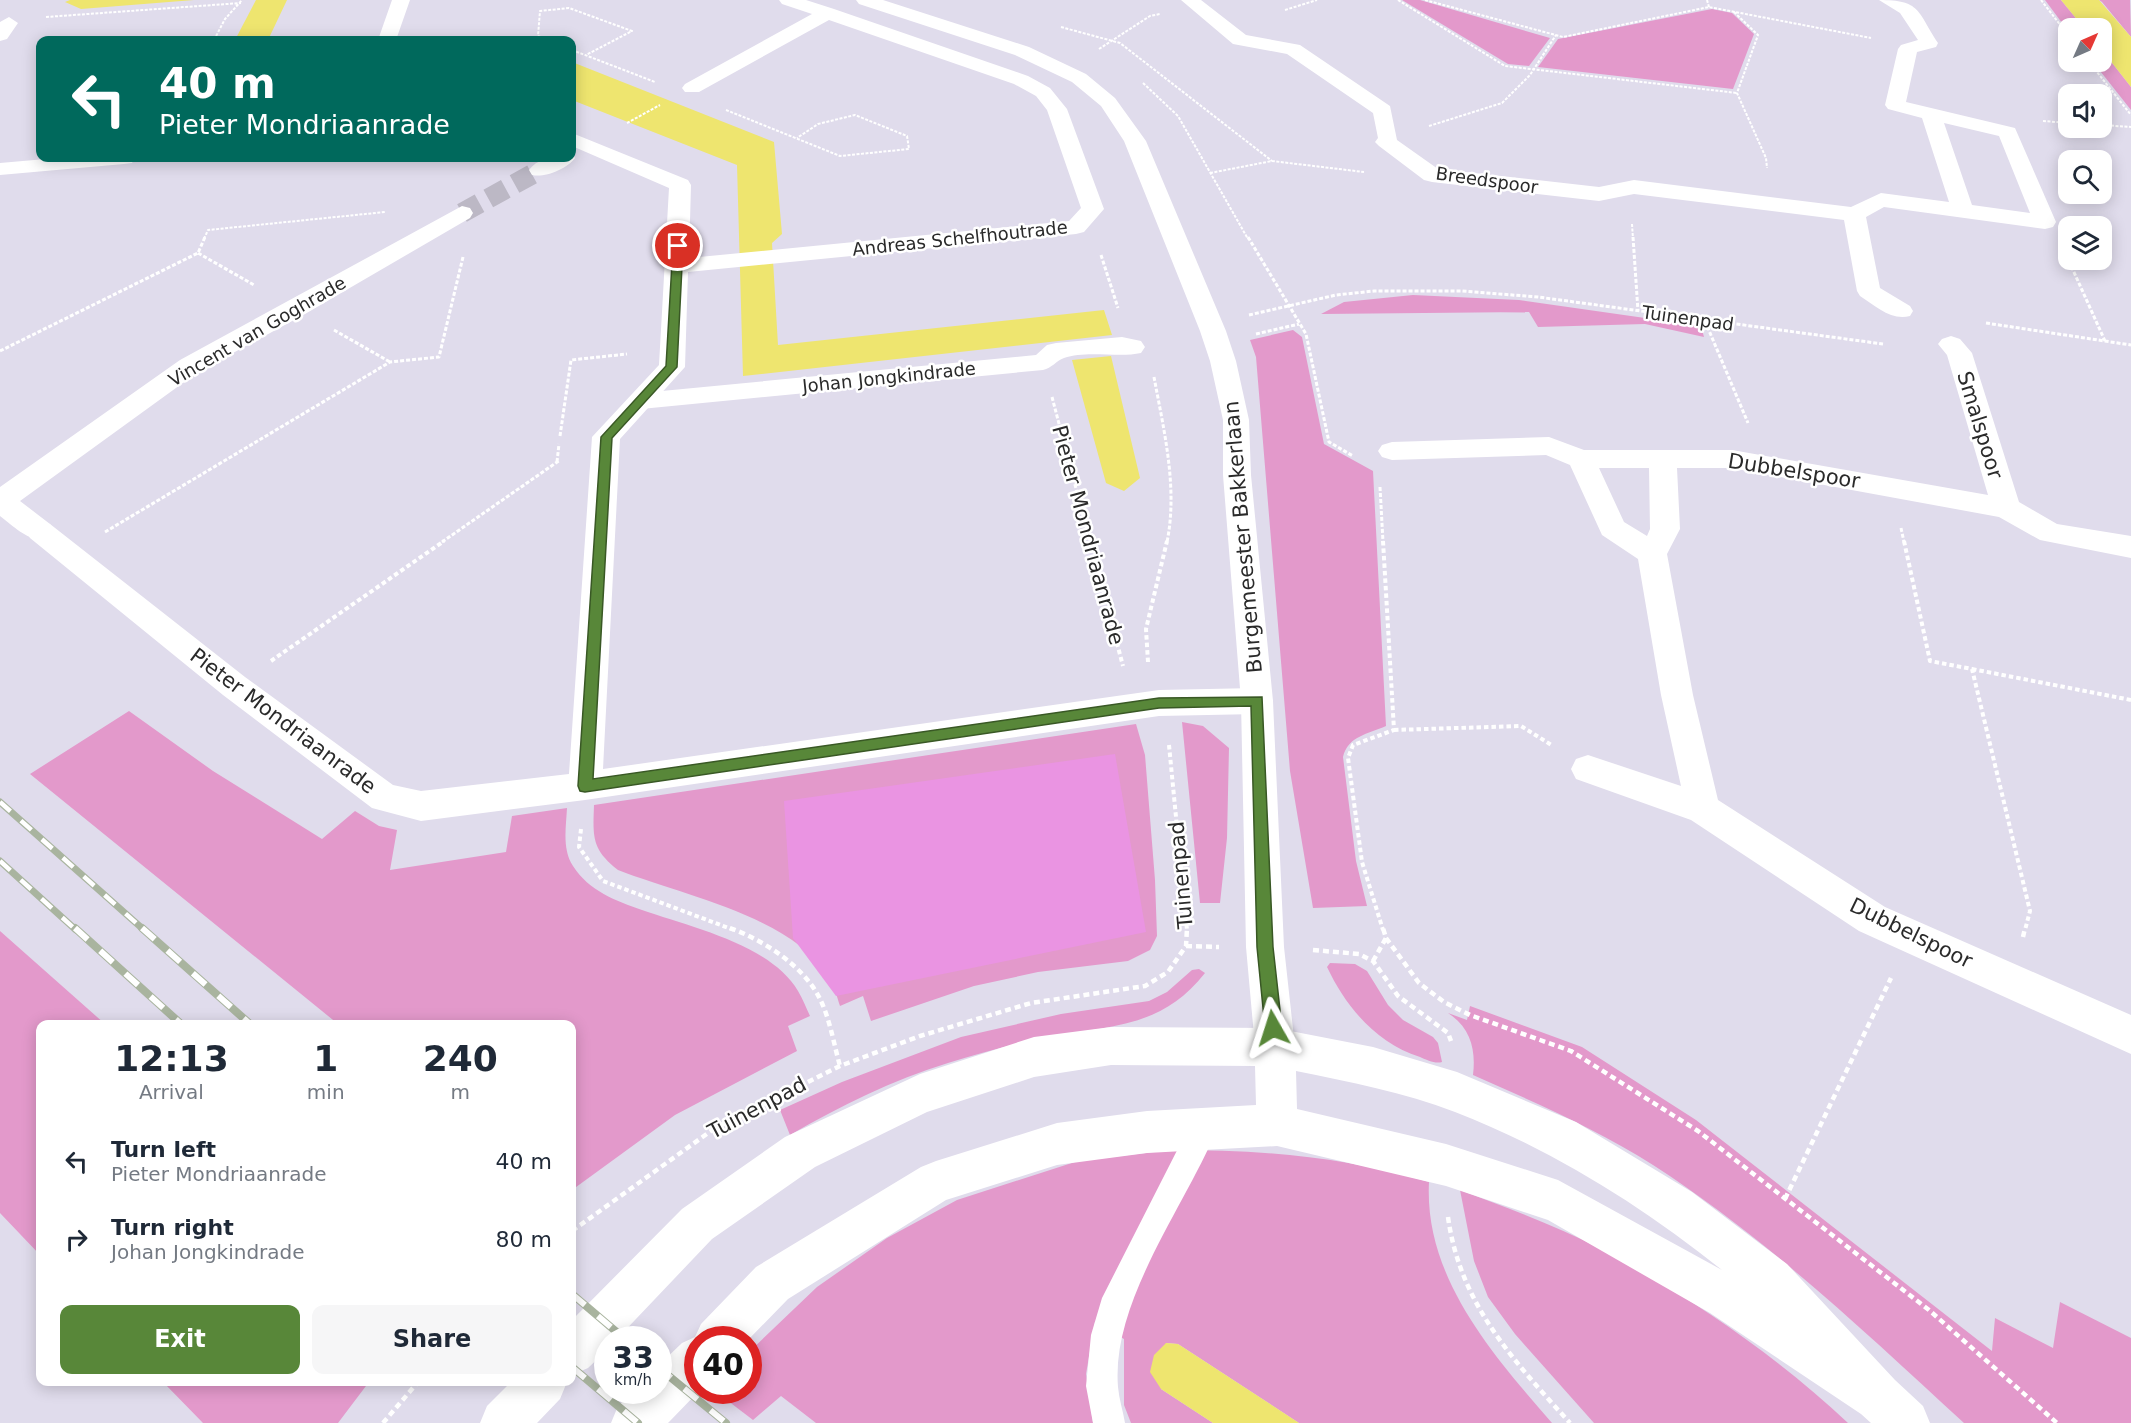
<!DOCTYPE html>
<html lang="en">
<head>
<meta charset="utf-8">
<style>
	:root { --surface:#fff; --page:#f6f6f7; --text:#1f2937; --muted:#747a83; --accent:#588739 }
	body { margin:0; font-family:"DejaVu Sans",sans-serif; background:var(--page); color:var(--text); height:100vh; display:flex; flex-direction:column; font-size:22px; white-space:nowrap }
	* { box-sizing:border-box; margin:0 }
	p { font-size:20px; color:var(--muted) }
	.icon { flex:none; width:33px; height:33px; fill:none; stroke:currentColor; stroke-width:2; stroke-linecap:round; stroke-linejoin:round }
	.map { position:relative; flex:1; overflow:hidden }
	.drawer { position:absolute; left:36px; top:1020px; width:540px; height:366px; display:flex; flex-direction:column; background:var(--surface); border-radius:12px; box-shadow:0 3px 15px #0003 }
	.drawer>* { flex:none }
	.guide { position:absolute; left:36px; top:36px; width:540px; height:126px; border-radius:12px; box-shadow:0 3px 15px #0003; background:#00695c; color:#fff; overflow:hidden }
	.needle { width:39px; rotate:45deg }
	.controls { position:absolute; left:2058px; top:18px; display:grid; gap:12px }
	.controls a { display:grid; place-items:center; width:54px; height:54px; border-radius:12px; background:var(--surface); box-shadow:0 3px 15px #0003; font-size:30px }
	.speed { position:absolute; left:594px; top:1326px; display:flex; gap:12px; font-size:30px; font-weight:700; text-align:center }
	.speed>* { display:grid; place-content:center; width:78px; height:78px; border-radius:50%; background:var(--surface); box-shadow:0 3px 15px #0003; line-height:1 }
	.speed small { font-size:15px; font-weight:400 }
	.speed .limit { border:9px solid #d22; background:#fff; color:#111 }
	.pin { position:absolute; display:grid; place-items:center; width:51px; height:51px; color:#fff; margin:-26px; border:3px solid #fff; border-radius:50%; box-shadow:0 2px 6px #0007 }
	.me { position:absolute; width:66px; margin:-33px; rotate:354deg; stroke-linejoin:round; filter:drop-shadow(0 0 4px #0008) }
	.turn { display:flex; align-items:center; gap:21px; height:126px; padding:0 24px; font-size:27px }
	.turn .icon { width:78px; height:78px; stroke-width:2.5 }
	.turn b { display:block; font-size:42px; line-height:51px }
	.eta { display:flex; justify-content:space-evenly; align-items:center; height:102px; text-align:center }
	.eta b { font-size:36px; font-weight:700; line-height:42px }
	.action { display:flex; gap:12px; margin-top:auto; padding:12px 24px }
	.action a { flex:1; height:69px; border-radius:12px; background:var(--accent); color:#fff; font-size:24px; font-weight:700; line-height:69px; text-align:center }
	.action a+a { background:var(--page); color:var(--text) }
	ul { padding:0; list-style:none }
	li { display:flex; align-items:center; gap:18px; height:78px; padding:0 24px }
	li div { flex:1 }
	li b { display:block; font-size:22px }
	li em { font-style:normal }
	.map>svg:first-child { display:block }
	.green { fill:#e399cb }
	.pitch { fill:#ea94e2 }
	.water { fill:#eee56f }
	.lines { fill:none; stroke-linecap:round; stroke-linejoin:round }
	.pedestrian-tunnel { stroke:#bcb8c5; stroke-width:20; stroke-dasharray:20 10; stroke-linecap:butt }
	.path-far3 { stroke:#fff; stroke-width:2; stroke-dasharray:3 1.5; stroke-linecap:butt }
	.path-far2 { stroke:#fff; stroke-width:3; stroke-dasharray:4 2; stroke-linecap:butt }
	.path-far1 { stroke:#fff; stroke-width:4; stroke-dasharray:4.5 3; stroke-linecap:butt }
	.path { stroke:#fff; stroke-width:4.5; stroke-dasharray:6 4; stroke-linecap:butt }
	.service { fill:#fff; fill-rule:evenodd }
	.pedestrian { fill:#fff; fill-rule:evenodd }
	.minor { fill:#fff; fill-rule:evenodd }
	.tertiary { fill:#fff; fill-rule:evenodd }
	.secondary { fill:#fff; fill-rule:evenodd }
	.rail-far1-casing { stroke:#a9b49f; stroke-width:7 }
	.rail-casing { stroke:#a9b49f; stroke-width:8 }
	.rail-far1 { stroke:#fff; stroke-width:4.5; stroke-dasharray:14; stroke-linecap:butt }
	.rail { stroke:#fff; stroke-width:6; stroke-dasharray:17; stroke-linecap:butt }
	.route { fill:#588739; stroke:#395825; stroke-width:1.5 }
	.labels { text-anchor:middle; dominant-baseline:central; stroke-width:5; stroke-linejoin:round; paint-order:stroke }
	.far-street-label { font-size:18px; fill:#2a2a2a; stroke:#fff }
	.street-label { font-size:21px; fill:#2a2a2a; stroke:#fff }
</style>
</head>
<body>
<div class="map">
<svg width="2131" height="1423" viewBox="0 0 2131 1423">
	<rect width="100%" height="100%" fill="#e0dcec"/>
	<path class="green" d="M1402,0H1420L1550,38L1529,66L1508,64Z
		M2045,0H2061L2084,28L2068,31Z
		M2099,0H2130L2131,37L2102,2Z
		M1712,9L1732,13L1754,34L1733,89L1538,67L1558,39Z
		M2102,50L2131,87V110L2093,62H2102Z
		M1413,295L1519,300L1701,326L1704,337L1645,324L1538,327L1529,312L1321,314L1344,302Z
		M1293,330L1302,337L1324,444L1373,471L1386,726C1368,734 1348,736 1343,757L1356,861L1367,906L1313,908L1290,771L1256,357L1250,340Z
		M129,711L213,771L322,839L355,811L379,826L397,830L390,870L506,852L512,816L567,808C566,828 562,849 573,866C589,891 616,901 642,910C690,927 770,944 798,991C803,999 806,1008 810,1016L788,1026L797,1051L675,1115L572,1190V1024H338L30,774Z
		M1182,722L1203,726L1229,748L1227,838L1220,903H1200Z
		M1136,724L1145,755L1155,880L1157,936L1150,950L1128,961L1038,972L974,986L871,1021L863,996L840,1006C837,997 834,985 829,976C790,916 682,895 618,870C591,849 593,836 594,805Z
		M0,931L105,1024H40V1255L0,1213Z
		M1330,963L1355,964L1367,971L1388,1005L1403,1020L1433,1037L1438,1043L1442,1062C1435,1064 1427,1060 1420,1057C1376,1043 1346,1007 1327,967Z
		M1199,969L1205,973C1161,1029 1110,1025 1046,1038C1013,1044 980,1053 948,1063C893,1080 840,1106 790,1135L780,1110L842,1082L961,1037L1061,1014L1149,1001L1167,992L1192,970Z
		M1470,1006L1582,1047L1696,1120L1992,1351L1995,1318L2053,1348L2060,1302L2131,1338V1423H1964C1865,1332 1766,1238 1653,1165C1597,1129 1534,1102 1473,1075C1476,1050 1471,1028 1448,1013L1467,1020Z
		M1171,1150C1262,1150 1340,1156 1429,1182C1424,1278 1494,1356 1552,1423H1299L1178,1344L1166,1343L1161,1389L1213,1423H1131L1124,1405V1339L1095,1322L1086,1374L1093,1423H816L781,1396L753,1420L715,1391L748,1390L749,1352L817,1287L887,1238L957,1200L1078,1161Z
		M1460,1190C1508,1208 1557,1226 1603,1250C1688,1295 1778,1357 1848,1423H1594L1515,1334L1488,1297L1474,1261Z
		M163,1382H369L338,1423H203Z"/>
	<path class="pitch" d="M1115,754L1146,932L836,996L793,938L784,801Z"/>
	<path class="water" d="M70,0H194L81,9L65,2Z
		M256,0H287L268,40H235Z
		M2061,0H2099L2131,37V87L2102,50V28H2084Z
		M572,62L774,142L782,234L772,243L778,345L1104,310L1112,335L743,376L737,165L572,100Z
		M1111,356L1140,478L1124,491L1106,483L1072,360Z
		M1166,1343L1178,1344L1299,1423H1213L1161,1389L1150,1372L1154,1355Z"/>
	<g class="lines">
		<path class="pedestrian-tunnel" d="M462,213L540,170"/>
		<path class="path-far3" d="M1398,0L1505,66L1737,93
			M1425,0L1563,37L1709,7L1871,38
			M1707,0L1709,7
			M2041,0L2068,35
			M1285,10L1317,0
			M1734,12L1758,35L1737,93L1766,158L1767,168
			M46,17L241,3
			M1061,27L1120,43L1272,161
			M214,40L225,19L242,0
			M549,40L538,36L540,11L569,8L632,31L586,55
			M1099,49L1150,16L1160,14
			M572,50L655,82
			M2089,62L2131,115
			M1143,83L1178,116L1248,239
			M726,110L840,156L909,149L907,136L855,115L818,124L797,138
			M2043,121L2068,123
			M627,123L660,105
			M2102,125L2131,127
			M1429,126L1502,103L1530,75L1556,35
			M1210,173L1272,161L1364,172
			M1632,224L1633,239
			M204,239L208,230L385,212"/>
		<path class="path-far2" d="M1248,237L1306,334L1329,442L1353,456
			M1633,237L1638,311
			M2064,250L2105,341
			M198,253L254,285
			M1101,255L1118,308
			M1249,315L1336,295L1374,291H1462L1538,297L1883,344
			M1705,321L1748,423
			M1986,323L2131,345
			M334,330L390,362
			M1256,334L1299,324
			M0,351L198,253L205,237
			M1154,377C1164,431 1178,488 1167,542
			M1052,397L1090,542
			M560,436L571,360L627,354
			M557,462L559,444
			M1380,487L1383,542
			M1901,528L1904,542
			M105,532L390,362L439,357L463,257
			M442,542L560,460"/>
		<path class="path-far1" d="M1090,541L1123,666
			M1383,541L1394,730L1353,745L1348,758L1362,862L1383,930
			M1904,541L1930,661L1972,669L2030,911L2025,930
			M271,661L444,541
			M1148,662L1146,629L1167,541
			M1972,669L2131,700
			M1394,730L1521,726L1553,746
			M1169,745L1187,930
			M581,829L579,847L603,881L734,930"/>
		<path class="path" d="M730,928C763,940 804,966 820,999C830,1019 834,1045 840,1066
			M2023,937L2025,928
			M1386,938L1419,983L1444,1002L1470,1015L1571,1051L1698,1131L1929,1310L2057,1423
			M1186,946L1219,947
			M1313,950L1359,954L1373,961L1398,996L1448,1033L1451,1041
			M1373,961L1386,938L1383,928
			M1785,1199L1891,978
			M1448,1217C1460,1304 1513,1360 1570,1423
			M572,1231L715,1128L840,1066L920,1036L1031,1003L1145,986L1168,972L1186,946L1187,928
			M383,1423L418,1382"/>
		<path class="service" d="M1203,1115L1213,1119L1217,1129C1185,1207 1111,1301 1118,1387C1119,1399 1123,1411 1125,1423H1093L1086,1386L1091,1335L1102,1298L1193,1119Z"/>
		<path class="pedestrian" d="M572,153L575,158C567,169 545,178 532,175L529,170C539,156 556,158 572,158Z
			M462,206L470,208L473,213L470,218L305,314L198,372L20,501L50,524L55,531L50,538C30,544 16,528 0,516V487L180,360Z
			M1122,337L1141,341L1145,347L1141,353C1119,358 1086,350 1064,358C1056,361 1052,368 1043,370L641,409L632,407L628,401L632,395L641,393L1036,355L1047,345L1056,343Z"/>
		<path class="minor" d="M392,0H410L396,40H378Z
			M779,0H806L834,9L1028,76L1050,88L1067,109L1104,209L1084,232L1076,234L688,272L685,367L620,439L603,769L1159,690L1257,688L1269,692L1273,701L1269,710L1257,714L1159,716L585,800L421,821L372,808L223,695L30,538L25,531L30,524L40,521L50,524L245,677L393,785L421,791L569,774L592,437L659,365L669,188L572,146V133L688,180L691,185L689,258L1069,221L1081,208L1047,110L1036,96L1014,84L829,20L699,92H685L682,88L685,84L812,14L782,4Z
			M1181,0H1201L1246,35L1300,45L1390,106L1397,140L1438,169L1599,187L1634,180L1851,207L1881,193L1949,202L1922,118L1888,109L1885,105L1898,49L1901,45L1918,40L1900,13L1879,0C1921,0 1917,11 1938,43L1936,47L1917,52L1906,102L2015,128L2056,222L2053,227L2045,229L1884,207L1866,217L1880,288L1910,306L1913,311L1910,316C1891,321 1876,306 1860,296L1857,291L1844,220L1634,194L1599,201L1432,182L1424,180L1379,146L1375,142L1378,138L1373,113L1287,54L1233,44ZM1944,123L1999,136L2030,213L1972,205Z
			M9,17L18,23L7,39L0,41V22Z
			M57,158H135L132,163L124,164L0,175V163Z
			M1951,336L1960,339L1972,353L2019,502L2057,524L2131,536V558L2040,540L1999,517L1732,468H1677L1680,529L1667,554L1693,695L1718,800L1885,907L2131,1015V1054L1859,931L1691,820L1576,779L1571,769L1576,759L1588,755L1681,786L1661,695L1638,559L1602,535L1570,465L1546,455L1392,460L1382,457L1378,451L1382,445L1392,442L1549,437L1584,450H1732L1988,495L1947,355L1938,344L1942,339ZM1599,468H1649L1650,529L1647,536L1624,522Z"/>
		<path class="tertiary" d="M856,0H883L1029,47L1086,74L1115,98L1146,141L1226,331L1236,361L1249,420L1251,475L1273,701L1284,947L1295,1047L1289,1061L1275,1066L1261,1061L1255,1047L1246,947L1241,701L1223,475V420L1210,361L1200,331L1124,141L1101,106L1072,82L1015,55L859,4Z"/>
		<path class="secondary" d="M1111,1027L1275,1028L1373,1047L1457,1072L1576,1122L1692,1192L1787,1264L1895,1380L1923,1406L1930,1423H1871L1861,1414L1710,1313L1548,1220L1446,1186L1277,1146L1147,1153L1057,1165L946,1200L788,1299L748,1340H698V1390H700L668,1423H611L618,1406L634,1390H658V1366L682,1343L695,1337L701,1324L756,1267L921,1167L936,1161L1057,1123L1147,1111L1256,1105L1255,1066L1111,1065L1034,1077L927,1112L815,1167L712,1239L616,1340H608V1349L588,1368L572,1375V1320L682,1209L785,1137L920,1074L1034,1037ZM1296,1071C1349,1082 1404,1092 1455,1112C1553,1150 1640,1205 1722,1270L1558,1180L1446,1144L1297,1109Z
			M511,1382H567L560,1399L537,1423H480L487,1406Z"/>
		<defs>
			<path id="rail-far1" d="M0,802L144,930
				M0,861L76,930"/>
			<path id="rail" d="M75,928L181,1024
				M142,928L250,1024
				M572,1294L626,1340
				M572,1367L638,1423
				M658,1367L726,1423"/>
		</defs>
		<use href="#rail-far1" class="rail-far1-casing"/>
		<use href="#rail" class="rail-casing"/>
		<use href="#rail-far1" class="rail-far1"/>
		<use href="#rail" class="rail"/>
	</g>
	<path class="route" d="M678,243L683,246L677,367L612,438L593,779L1159,698L1262,697L1273,947L1282,1028L1279,1033L1273,1035L1268,1033L1265,1028L1257,947L1251,706L1159,708L585,792L580,791L578,786L601,437L666,366L673,246Z"/>
	<g class="labels">
		<g class="far-street-label">
			<text transform="translate(1487 180) rotate(8)">Breedspoor</text>
			<text transform="translate(960 238) rotate(-6)">Andreas Schelfhoutrade</text>
			<text transform="translate(1688 318) rotate(8)">Tuinenpad</text>
			<text transform="translate(257 331) rotate(-30)">Vincent van Goghrade</text>
			<text transform="translate(889 377) rotate(-6)">Johan Jongkindrade</text>
		</g>
		<g class="street-label">
			<text transform="translate(1980 425) rotate(73)">Smalspoor</text>
			<text transform="translate(1794 471) rotate(9)">Dubbelspoor</text>
			<text transform="translate(1088 535) rotate(75)">Pieter Mondriaanrade</text>
			<text transform="translate(1243 537) rotate(-95)">Burgemeester Bakkerlaan</text>
			<text transform="translate(283 721) rotate(37)">Pieter Mondriaanrade</text>
			<text transform="translate(1181 875) rotate(-95)">Tuinenpad</text>
			<text transform="translate(1911 933) rotate(26)">Dubbelspoor</text>
			<text transform="translate(757 1108) rotate(-28)">Tuinenpad</text>
		</g>
	</g>
</svg>
<div class="controls">
<a><svg class="needle" viewBox="-14 -14 28 28"><path d="M0-13l5 13h-10z" fill="#e53935"/><path d="M0 13l5-13h-10z" fill="#747a83"/></svg></a>
<a><svg class="icon" aria-label="sound" viewBox="0 0 24 24"><path d="M4 9h4l5-4v14l-5-4H4zM17 9q2 3 0 6"/></svg></a>
<a><svg class="icon" aria-label="search" viewBox="0 0 24 24"><circle cx="10" cy="10" r="6"/><path d="M15 15l6 6"/></svg></a>
<a><svg class="icon" aria-label="layers" viewBox="0 0 24 24"><path d="M12 4l9 5-9 5-9-5zM3 14l9 5 9-5"/></svg></a>
</div>
<div class="speed"><div>33<small>km/h</small></div><div class="limit">40</div></div>
<div class="pin" style="left:678px;top:246px;background:#d93025"><svg class="icon" aria-label="arrive" viewBox="0 0 24 24"><path d="M6 21V4h12l-3 4 3 4H6"/></svg></div>
<svg class="me" style="left:1273px;top:1028px" viewBox="-20 -20 40 40"><path d="M0-17L14 15 0 8-14 15z" fill="#588739" stroke="#fff" stroke-width="4"/></svg>
<div class="guide">
<div class="turn"><svg class="icon" aria-label="left" viewBox="0 0 24 24"><path d="M17 20v-9H6M10 6l-5 5 5 5"/></svg><div><b>40 m</b>Pieter Mondriaanrade</div></div>
</div>
<section class="drawer">
<div class="eta">
<div><b>12:13</b><p>Arrival</p></div>
<div><b>1</b><p>min</p></div>
<div><b>240</b><p>m</p></div>
</div>
<ul>
<li><svg class="icon" aria-label="left" viewBox="0 0 24 24"><path d="M17 20v-9H6M10 6l-5 5 5 5"/></svg><div><b>Turn left</b><p>Pieter Mondriaanrade</p></div><em>40 m</em></li>
<li><svg class="icon" aria-label="right" viewBox="0 0 24 24"><path d="M7 20v-9h11M14 6l5 5-5 5"/></svg><div><b>Turn right</b><p>Johan Jongkindrade</p></div><em>80 m</em></li>
</ul>
<div class="action"><a>Exit</a><a>Share</a></div>
</section>
</div>
</body>
</html>
